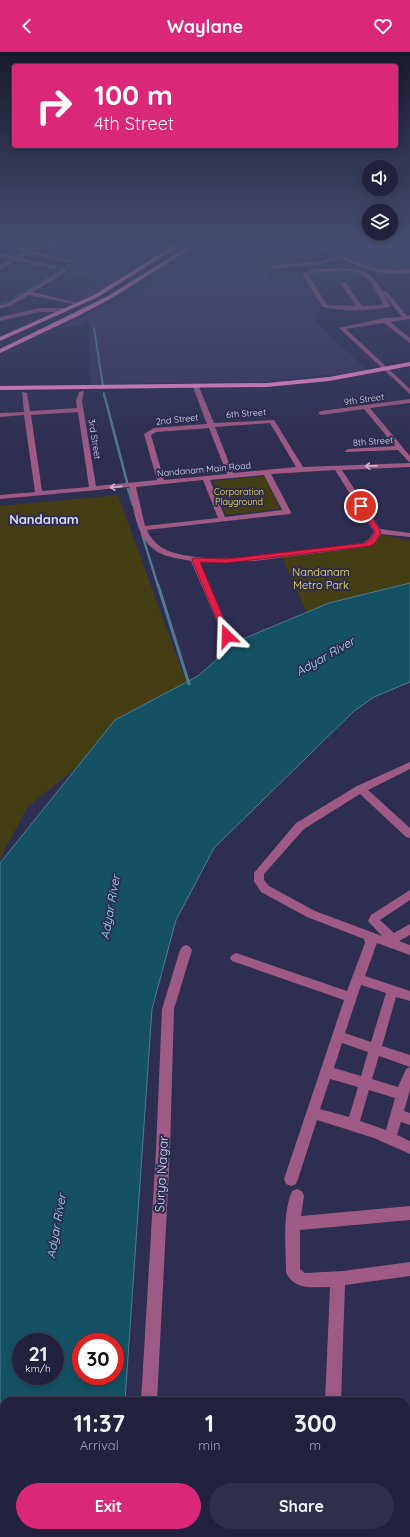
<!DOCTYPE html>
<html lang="en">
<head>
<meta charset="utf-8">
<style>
	:root { --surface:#22223e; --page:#2e2f49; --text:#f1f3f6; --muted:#a2a4b0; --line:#3f3f58; --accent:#db2777 }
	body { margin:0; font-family:Quicksand,sans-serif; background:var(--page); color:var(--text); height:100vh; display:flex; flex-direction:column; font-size:15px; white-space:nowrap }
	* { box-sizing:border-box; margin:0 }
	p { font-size:13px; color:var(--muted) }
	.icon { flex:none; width:22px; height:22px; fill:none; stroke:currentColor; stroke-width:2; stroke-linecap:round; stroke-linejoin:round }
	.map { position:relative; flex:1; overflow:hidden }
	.side { position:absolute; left:0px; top:1345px; width:410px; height:140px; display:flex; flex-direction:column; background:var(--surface); border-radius:12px 12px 0 0; box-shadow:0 2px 6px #0003,0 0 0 1px var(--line) }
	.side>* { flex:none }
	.banner { position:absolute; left:12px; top:12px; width:386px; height:84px; border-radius:4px; box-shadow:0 2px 6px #0003,0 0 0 1px var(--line); background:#db2777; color:#fff; overflow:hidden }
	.buttons { position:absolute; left:362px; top:108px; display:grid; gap:8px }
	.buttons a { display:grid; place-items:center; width:36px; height:36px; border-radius:50%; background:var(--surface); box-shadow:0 2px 6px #0003,0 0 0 1px var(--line); font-size:20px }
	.speed { position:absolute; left:12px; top:1281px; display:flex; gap:8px; font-size:20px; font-weight:700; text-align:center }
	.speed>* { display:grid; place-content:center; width:52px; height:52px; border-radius:50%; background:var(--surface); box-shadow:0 2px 6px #0003,0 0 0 1px var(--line); line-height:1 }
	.speed small { font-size:10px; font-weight:400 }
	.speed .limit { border:6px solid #d22; background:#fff; color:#111 }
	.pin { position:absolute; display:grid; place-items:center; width:34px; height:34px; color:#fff; margin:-17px; border:2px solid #fff; border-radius:50%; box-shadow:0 1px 4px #0007 }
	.me { position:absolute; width:44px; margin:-22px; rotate:338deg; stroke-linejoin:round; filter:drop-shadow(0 0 3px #0008) }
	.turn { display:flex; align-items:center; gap:14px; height:84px; padding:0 16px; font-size:18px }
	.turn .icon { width:52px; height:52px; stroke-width:2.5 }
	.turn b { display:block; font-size:28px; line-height:34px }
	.eta { display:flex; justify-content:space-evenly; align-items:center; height:68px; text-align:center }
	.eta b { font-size:24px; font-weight:700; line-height:28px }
	.primary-button { display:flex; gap:8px; margin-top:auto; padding:8px 16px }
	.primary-button a { flex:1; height:46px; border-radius:24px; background:var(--accent); color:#fff; font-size:16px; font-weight:700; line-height:46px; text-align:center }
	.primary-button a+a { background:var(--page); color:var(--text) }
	header { display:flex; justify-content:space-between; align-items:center; height:52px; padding:0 16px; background:var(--accent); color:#fff; font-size:18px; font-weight:700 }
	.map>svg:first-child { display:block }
	.built { fill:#383762 }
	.green { fill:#433e13 }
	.water { fill:#145164; stroke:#507b8f; fill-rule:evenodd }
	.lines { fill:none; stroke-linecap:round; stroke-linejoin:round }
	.stream-far2 { stroke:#507b8f; stroke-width:2 }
	.stream-far1 { stroke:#507b8f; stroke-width:2.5 }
	.stream { stroke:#507b8f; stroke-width:3 }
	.canal { fill:#145164; fill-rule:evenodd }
	.minor { fill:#9d5a84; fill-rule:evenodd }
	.major { fill:#f78acf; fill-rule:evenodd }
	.oneway { stroke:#c8b6d2 }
	.route { fill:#e11d48; stroke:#92132f }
	.labels { text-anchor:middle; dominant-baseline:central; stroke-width:4; stroke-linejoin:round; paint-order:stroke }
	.far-street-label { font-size:9px; fill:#dbddf4; stroke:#2e2d52 }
	.far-park-label { font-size:9px; fill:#f4e457; stroke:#2e2d52 }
	.park-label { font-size:11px; fill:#f4e457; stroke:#2e2d52 }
	.water-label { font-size:12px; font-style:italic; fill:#99e0fa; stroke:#2e2d52 }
	.far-district-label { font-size:13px; font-weight:bold; fill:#dbddf4; stroke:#2e2d52 }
	.near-street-label { font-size:13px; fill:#dbddf4; stroke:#2e2d52 }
</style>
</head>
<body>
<header><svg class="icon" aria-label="back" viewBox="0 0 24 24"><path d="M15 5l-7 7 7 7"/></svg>Waylane<svg class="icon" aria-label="heart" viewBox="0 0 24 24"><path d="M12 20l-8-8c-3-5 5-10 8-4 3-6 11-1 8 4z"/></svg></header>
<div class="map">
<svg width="410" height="1485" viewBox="0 0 410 1485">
	<rect width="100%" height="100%" fill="#2e2d52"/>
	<path class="built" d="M109,192H177L147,212L80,251L63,247L98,229L65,219L95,199L94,193Z
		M207,192H309L327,200L309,204L259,206L272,229L311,232L321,252L315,269L367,318L265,330L90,332L89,270L82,274L59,276L153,232Z
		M321,192H409L410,193V216L400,217H378L369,214Z"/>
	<path class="green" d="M265,424L280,457L226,463L213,429Z
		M118,443L188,635L85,708L27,756L0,807V454Z
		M379,482L410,489V531L329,551L307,561L282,505L368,495Z"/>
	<path class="water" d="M410,531V630L374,645L354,659L214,796L176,868L152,957L125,1349H4V1481H122V1485H0V811L115,668L198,624L238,589L329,551ZM21,1290H55V1324H21ZM81,1290H115V1324H81Z"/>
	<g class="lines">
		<path class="stream-far2" d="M94,276L103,334
			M104,341V343"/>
		<path class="stream-far1" d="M104,342L127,430
			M128,437L133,453
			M142,482L158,534"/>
		<path class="stream" d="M158,533L189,632"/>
		<path class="canal" d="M89,192H94L95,197L92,201L14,249L0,254V250L10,247L88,199Z"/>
		<path class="minor" d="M20,192H26L21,196L29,197L39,192H56C51,196 40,196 33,199L72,209L69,211L29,201L21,206L57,215L54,217L16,208L0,217V213L11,207L0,205V201L15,205L25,200L14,196Z
			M147,192L173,194L176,196L173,198L149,195L147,194Z
			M313,192H319C351,207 373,222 410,217V221C384,224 363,218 341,206L318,213L273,217L270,215L273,213L318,210L337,204Z
			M343,216C373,217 377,229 390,254L389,255C368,259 343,260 323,255L302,222L313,217ZM353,219C370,223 376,238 383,253L362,254L346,231L344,230L341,232L356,254L327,253L308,222L317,220Z
			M64,217L66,218V220L33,240L78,251V253L29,243L10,254L0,257V253L6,252Z
			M386,239L407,264L410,263V267L390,270L410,286V291L384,271L346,277L410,337V342L339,276L384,266L402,265L383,241Z
			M39,256H63L66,258L63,260H39L0,269V265Z
			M196,333L199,335L214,371L274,368L303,415L410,411V415L342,418L380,477L410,481V485L381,482L375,491L365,495L253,509H199L231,584L227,587L223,584L191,509C183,507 172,506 164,503C136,492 135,461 129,435L0,447V443L35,440L24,363L0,365V361L24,360L22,340L27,341L30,359L77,356L76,349L79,340L84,339L82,349L96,434L157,428L144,382L154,376L207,372L193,335ZM78,360L89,435L42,439L31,363ZM270,371L296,415L233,421L215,375ZM209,376L227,422L164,428L151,383L156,380ZM335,418L374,480L369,487L363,491C308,498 224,516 171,500C160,496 151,488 147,478L290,462L291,460L271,422ZM264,423L282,458L225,465L210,428ZM203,428L218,466L145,474L136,435Z
			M410,347V351L370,356L410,404V410L408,409L398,398L346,400L345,399L348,397L395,394L364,357L321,363L318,361L321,359Z
			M410,710V717L368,738L410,776V786L406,785L360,742L304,777L264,822V828L269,834L315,859L382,884L368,869L371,863L410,838V848L380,868L394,881L410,872V883L399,889L410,893V903L377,891L365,924L410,939V949L396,945L382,994L410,1003V1015L379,1004L372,1027L398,1035L406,1017L410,1015V1038L404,1059L410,1061V1073L401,1070L397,1083L410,1089V1102L374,1086L317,1068L298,1127L296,1132L291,1134L286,1132L284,1127L344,948L232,909L230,906L232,903L236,901L347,939L365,891L364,887L307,865L261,840L254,829V821L296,771L357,734ZM361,933L386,941L371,990L345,981ZM342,991L368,1000L361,1024L334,1016ZM330,1027L358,1035L349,1065L320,1057ZM369,1038L395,1046L386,1078L360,1069Z
			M186,893L190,895L192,898L174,957L170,1098L157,1349H141L156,1098L162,957L180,898L182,895Z
			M297,1137L302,1139L304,1144L301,1164L410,1154V1168L300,1178V1217L305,1221L343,1219L410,1210V1224L345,1233L341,1349H325L330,1235C314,1235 294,1239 286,1220C286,1194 282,1163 292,1139Z
			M134,1481H150V1485H134Z
			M320,1481H336V1485H320Z"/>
		<path class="major" d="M176,192H182L98,245L0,289V285L94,243Z
			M192,192H198L112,246L78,264L0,301V297L108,244Z
			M410,310V314L329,329L266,335L0,338V334L266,331L329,325Z"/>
	</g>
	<defs><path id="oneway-shaft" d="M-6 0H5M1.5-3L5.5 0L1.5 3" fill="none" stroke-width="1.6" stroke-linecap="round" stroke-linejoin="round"/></defs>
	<g class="oneway">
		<use href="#oneway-shaft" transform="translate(371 414) rotate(178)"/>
		<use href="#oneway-shaft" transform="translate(116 435) rotate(174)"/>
	</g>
	<linearGradient id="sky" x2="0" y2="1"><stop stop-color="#19192d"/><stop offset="0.48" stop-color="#464c71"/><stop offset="1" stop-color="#464c71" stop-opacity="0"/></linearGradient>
	<rect width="410" height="399" fill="url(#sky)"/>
	<path class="route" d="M359,452H363L381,480L375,491L370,494L226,511L200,510L231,584L229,585H224L192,508L193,506L226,507L365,491L370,488L375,480L358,454Z"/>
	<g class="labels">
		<g class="far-street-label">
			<text transform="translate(364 347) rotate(-8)">9th Street</text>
			<text transform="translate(246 361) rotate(-4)">6th Street</text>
			<text transform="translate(177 367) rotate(-6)">2nd Street</text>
			<text transform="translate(95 387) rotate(81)">3rd Street</text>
			<text transform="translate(373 389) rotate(-4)">8th Street</text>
			<text transform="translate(204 417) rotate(-5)">Nandanam Main Road</text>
		</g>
		<g class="far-park-label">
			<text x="239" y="439">Corporation<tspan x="239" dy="10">Playground</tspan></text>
		</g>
		<g class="park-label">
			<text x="321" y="520">Nandanam<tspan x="321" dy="13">Metro Park</tspan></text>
		</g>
		<g class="water-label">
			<text transform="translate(325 604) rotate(-30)">Adyar River</text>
			<text transform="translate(110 855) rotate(-80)">Adyar River</text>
			<text transform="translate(56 1174) rotate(-80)">Adyar River</text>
		</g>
		<g class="far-district-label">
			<text x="44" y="467">Nandanam</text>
		</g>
		<g class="near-street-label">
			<text transform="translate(161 1122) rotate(-87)">Surya Nagar</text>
		</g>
	</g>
</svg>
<div class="buttons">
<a><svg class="icon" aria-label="sound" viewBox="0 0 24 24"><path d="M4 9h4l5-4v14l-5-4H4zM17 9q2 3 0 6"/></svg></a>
<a><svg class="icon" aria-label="layers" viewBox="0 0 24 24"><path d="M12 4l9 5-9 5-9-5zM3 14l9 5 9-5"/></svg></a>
</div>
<div class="speed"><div>21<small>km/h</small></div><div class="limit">30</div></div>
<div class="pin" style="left:361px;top:454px;background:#d93025"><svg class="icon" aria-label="arrive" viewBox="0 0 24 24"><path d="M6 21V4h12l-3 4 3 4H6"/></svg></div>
<svg class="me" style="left:227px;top:584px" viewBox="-20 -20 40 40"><path d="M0-17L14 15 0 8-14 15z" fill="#e11d48" stroke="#fff" stroke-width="4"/></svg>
<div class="banner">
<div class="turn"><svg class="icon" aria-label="right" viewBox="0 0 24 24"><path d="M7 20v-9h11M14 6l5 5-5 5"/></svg><div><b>100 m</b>4th Street</div></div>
</div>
<section class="side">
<div class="eta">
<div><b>11:37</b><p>Arrival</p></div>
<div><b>1</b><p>min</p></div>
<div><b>300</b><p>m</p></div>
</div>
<div class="primary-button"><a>Exit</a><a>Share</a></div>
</section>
</div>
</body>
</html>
